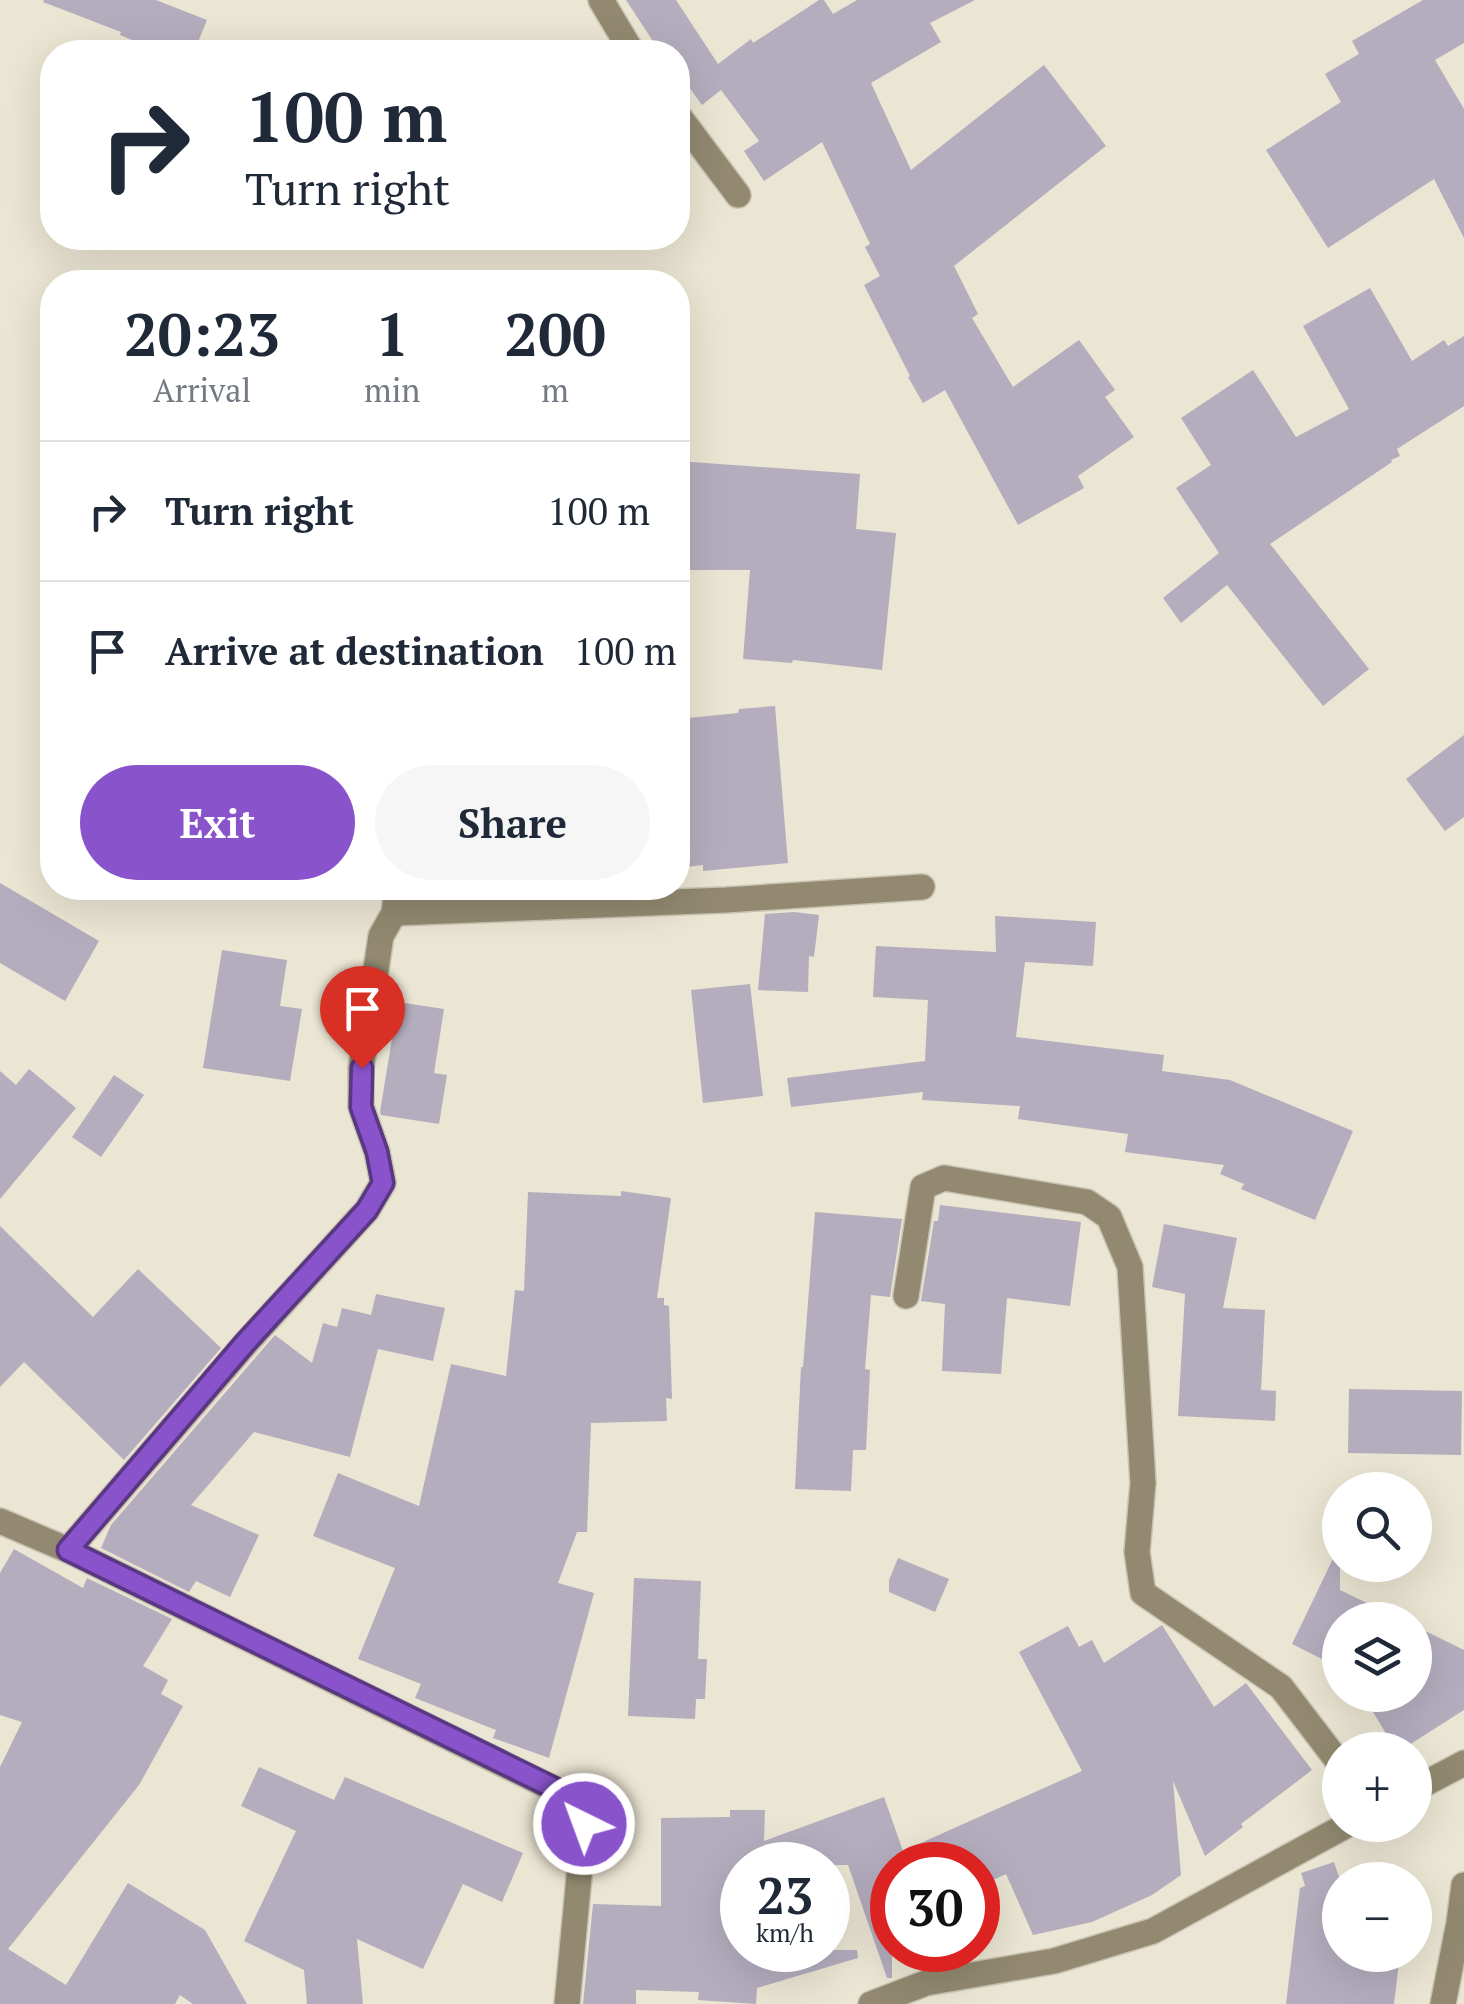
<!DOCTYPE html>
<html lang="en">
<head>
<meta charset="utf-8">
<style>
	:root { --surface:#fff; --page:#f6f6f7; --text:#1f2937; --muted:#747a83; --line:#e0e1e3; --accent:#8954cb }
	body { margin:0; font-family:"PT Serif",serif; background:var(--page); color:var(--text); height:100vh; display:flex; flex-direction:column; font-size:38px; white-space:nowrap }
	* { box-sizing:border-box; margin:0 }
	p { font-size:32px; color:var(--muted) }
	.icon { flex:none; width:55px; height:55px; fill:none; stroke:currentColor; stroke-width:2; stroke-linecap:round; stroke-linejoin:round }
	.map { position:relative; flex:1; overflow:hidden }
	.sheet { position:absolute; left:40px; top:270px; width:650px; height:630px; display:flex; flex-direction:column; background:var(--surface); border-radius:40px; box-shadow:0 10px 40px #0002 }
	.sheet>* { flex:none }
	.banner { position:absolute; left:40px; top:40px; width:650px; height:210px; border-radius:40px; box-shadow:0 10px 40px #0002; background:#fff; color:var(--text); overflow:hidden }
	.fabs { position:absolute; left:1322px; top:1472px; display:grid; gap:20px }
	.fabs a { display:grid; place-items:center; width:110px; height:110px; border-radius:50%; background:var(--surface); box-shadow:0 10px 40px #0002; font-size:50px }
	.speed { position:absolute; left:720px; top:1842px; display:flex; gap:20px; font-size:50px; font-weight:700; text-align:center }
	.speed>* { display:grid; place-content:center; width:130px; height:130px; border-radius:50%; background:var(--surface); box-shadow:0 10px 40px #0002; line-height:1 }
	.speed small { font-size:25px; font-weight:400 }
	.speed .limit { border:15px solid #d22; background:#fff; color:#111 }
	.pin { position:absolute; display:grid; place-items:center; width:85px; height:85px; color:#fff; margin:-102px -42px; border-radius:50% 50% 50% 0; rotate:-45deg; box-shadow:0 0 10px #0007 }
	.pin .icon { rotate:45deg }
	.me { position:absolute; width:110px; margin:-55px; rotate:318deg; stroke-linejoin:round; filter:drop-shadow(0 0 8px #0008) }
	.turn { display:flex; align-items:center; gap:35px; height:210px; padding:0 40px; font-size:45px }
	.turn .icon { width:130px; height:130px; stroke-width:2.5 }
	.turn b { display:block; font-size:70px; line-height:85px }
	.eta { display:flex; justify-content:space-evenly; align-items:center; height:170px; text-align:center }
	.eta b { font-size:60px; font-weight:700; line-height:70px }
	.action { display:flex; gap:20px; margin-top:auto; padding:20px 40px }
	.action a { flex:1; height:115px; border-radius:60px; background:var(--accent); color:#fff; font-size:40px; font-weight:700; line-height:115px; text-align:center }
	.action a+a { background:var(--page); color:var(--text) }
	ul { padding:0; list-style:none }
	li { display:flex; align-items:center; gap:30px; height:140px; padding:0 40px; border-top:2px solid var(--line) }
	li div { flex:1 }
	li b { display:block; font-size:38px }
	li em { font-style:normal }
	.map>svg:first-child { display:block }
	.building { fill:#b3adbe }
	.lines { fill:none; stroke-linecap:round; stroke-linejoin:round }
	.minor-casing { stroke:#c8c3b3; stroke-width:28 }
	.minor { stroke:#928970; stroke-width:25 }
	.route-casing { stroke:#593784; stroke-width:25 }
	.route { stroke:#8954cb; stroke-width:18 }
</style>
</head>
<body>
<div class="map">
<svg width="1464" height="2004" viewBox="0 0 1464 2004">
	<rect width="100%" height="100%" fill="#ebe5d3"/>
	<path class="building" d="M44,0H156L207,20L194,52H130L134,41L120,35L121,32L43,2Z
		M626,0H676L718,64L751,39L753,43L819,0H824L833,14L857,0H975L930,23L941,42L871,83L911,170L1044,65L1106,146L954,266L978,314L972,318L1013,387L1079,340L1115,390L1105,397L1134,437L1078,476L1084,488L1018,525L945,390L923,403L908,377L910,376L864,285L880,276L865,247L870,244L822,142L764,181L744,151L759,141L721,90L702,105L678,72V52H660Z
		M1423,0H1464V43L1435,60L1464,109V238L1434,179L1328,248L1266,150L1341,102L1325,74L1359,54L1352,41Z
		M1370,288L1412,361L1444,340L1448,346L1464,336V406L1397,449L1400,456L1391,460L1392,462L1270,544L1369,669L1323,706L1227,585L1181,623L1163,598L1219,553L1176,488L1211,465L1181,418L1253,370L1296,437L1349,409L1303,326Z
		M678,461L860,474L856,529L896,533L882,670L793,660L792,663L743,659L750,570H678Z
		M775,706L788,863L703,871V865L678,868V719L738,713L739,709Z
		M1464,735V817L1445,831L1406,779Z
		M0,883L99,941L65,1001L0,963Z
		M794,912L819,915L814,957L809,956L808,992L758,990L765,914Z
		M995,916L1096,922L1093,966L1025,962L1016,1037L1164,1055L1162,1071L1230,1080L1353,1131L1315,1220L1241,1189L1244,1184L1220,1174L1224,1165L1125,1152L1128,1134L1018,1119L1020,1106L922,1100L923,1092L791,1107L787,1078L925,1061L928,1000L873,997L876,946L996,952Z
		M222,950L287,960L280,1006L302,1009L290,1081L203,1068Z
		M750,984L763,1096L703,1103L691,990Z
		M398,1002L444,1009L434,1073L447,1075L439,1124L381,1115L380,1112Z
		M29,1069L76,1108L0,1199V1071L16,1085Z
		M114,1075L144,1095L101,1157L72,1137Z
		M621,1191L671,1198L657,1298H664V1305L669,1306L672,1399L666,1398L667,1421L591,1423L587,1532H577L558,1583L594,1593L549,1758L493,1738L496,1730L415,1698L421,1684L358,1659L395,1568L313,1536L338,1473L419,1506L451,1364L506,1376L515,1290L524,1291L528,1192L621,1196Z
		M940,1205L1081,1222L1070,1306L1007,1298L1001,1374L942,1371L945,1304L921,1301L934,1221H938Z
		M815,1212L902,1219L890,1297L871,1295L865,1369L870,1370L866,1450H853L851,1491L795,1489L801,1367H803Z
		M1164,1224L1237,1238L1223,1308L1265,1310L1261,1390L1276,1391L1275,1421L1178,1416L1185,1294L1152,1287Z
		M0,1226L93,1317L138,1269L221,1348L124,1460L24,1362L0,1387Z
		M376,1294L445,1308L433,1361L378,1349L350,1457L254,1432L191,1505L259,1535L230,1597L196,1581L189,1592L101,1548L111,1525L275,1335L312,1363L323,1323L337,1327L342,1308L371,1315Z
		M1349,1389L1462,1391L1461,1455L1348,1453Z
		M1340,1544V1590L1402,1620H1340V1668L1292,1644Z
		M14,1549L83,1588L87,1578L172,1619L143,1666L168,1680L161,1694L183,1706L139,1785L8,1949L66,1985L128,1883L205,1930L247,2004H193L180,1995L175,2004H0V1767L22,1722L0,1715V1573Z
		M898,1558L949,1579L935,1612L889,1592V1580Z
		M634,1578L701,1581L698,1659H707L705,1699H696L695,1719L628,1716Z
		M1162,1625L1214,1707L1246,1683L1312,1770L1241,1824L1243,1827L1205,1856L1173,1781L1181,1875L1152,1895L1092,1922L1033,1935L1006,1874L978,1887V1865H892V1978H887L848,1865H742V1950H857L858,1958L757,1988L756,2004L698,2000L699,1992L636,1990V2004H583L593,1904L661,1906V1818L730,1817V1810H765L764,1841L884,1797L903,1851L1082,1771L1019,1652L1068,1626L1079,1647L1092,1640L1104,1663Z
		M1415,1626L1464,1650V1710L1401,1750H1396L1370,1707L1389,1695H1415Z
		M259,1767L334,1800L345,1777L523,1853L502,1902L463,1884L423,1969L357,1939L363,2004H307L304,1970L244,1941L296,1831L241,1806Z
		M1334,1862L1340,1880V1955H1400L1394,2004H1286L1300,1888L1305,1886L1301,1873Z"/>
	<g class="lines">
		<defs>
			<path id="minor" d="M601,0L632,52
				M678,115L738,195
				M394,913L726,900L922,887
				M906,1296L923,1187L944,1178L1087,1202L1109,1217L1130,1267L1143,1483L1137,1552L1143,1593L1281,1687L1340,1764
				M0,1521L68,1550L562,1793L584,1824L567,2004
				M68,1550L247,1342L367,1210L383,1183L377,1152L361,1107V1068L381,936L394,913L397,888
				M1415,1789L1464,1763
				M871,2004L926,1983L1054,1961L1153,1931L1347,1825
				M1443,2004L1459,1923L1464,1885"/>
		</defs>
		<use href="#minor" class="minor-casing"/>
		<use href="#minor" class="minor"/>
	</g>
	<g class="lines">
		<defs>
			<path id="route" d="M362,1068L361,1107L377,1152L383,1183L367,1210L246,1342L68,1550L562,1792L584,1824"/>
		</defs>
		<use href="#route" class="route-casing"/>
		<use href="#route" class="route"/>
	</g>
</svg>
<div class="fabs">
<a><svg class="icon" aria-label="search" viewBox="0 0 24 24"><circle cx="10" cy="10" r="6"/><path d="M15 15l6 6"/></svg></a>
<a><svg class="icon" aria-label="layers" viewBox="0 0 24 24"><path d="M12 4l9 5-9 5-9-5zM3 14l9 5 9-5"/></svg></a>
<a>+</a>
<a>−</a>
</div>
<div class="speed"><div>23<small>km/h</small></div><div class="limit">30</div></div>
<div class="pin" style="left:362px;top:1068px;background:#d93025"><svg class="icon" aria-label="arrive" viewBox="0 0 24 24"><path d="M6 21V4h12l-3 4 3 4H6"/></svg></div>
<svg class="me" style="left:584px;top:1824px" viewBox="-20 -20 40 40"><circle r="17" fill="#8954cb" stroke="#fff" stroke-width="3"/><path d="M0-11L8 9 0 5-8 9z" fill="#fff"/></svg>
<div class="banner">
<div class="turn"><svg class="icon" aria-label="right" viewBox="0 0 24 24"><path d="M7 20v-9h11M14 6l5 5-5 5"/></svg><div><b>100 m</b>Turn right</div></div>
</div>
<section class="sheet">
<div class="eta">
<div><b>20:23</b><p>Arrival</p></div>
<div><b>1</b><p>min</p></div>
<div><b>200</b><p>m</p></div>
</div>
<ul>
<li><svg class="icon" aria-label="right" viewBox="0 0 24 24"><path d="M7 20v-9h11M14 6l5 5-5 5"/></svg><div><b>Turn right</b></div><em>100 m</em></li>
<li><svg class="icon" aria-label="arrive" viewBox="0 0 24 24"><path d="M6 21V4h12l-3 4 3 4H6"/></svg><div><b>Arrive at destination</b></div><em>100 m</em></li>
</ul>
<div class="action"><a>Exit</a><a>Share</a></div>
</section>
</div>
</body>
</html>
